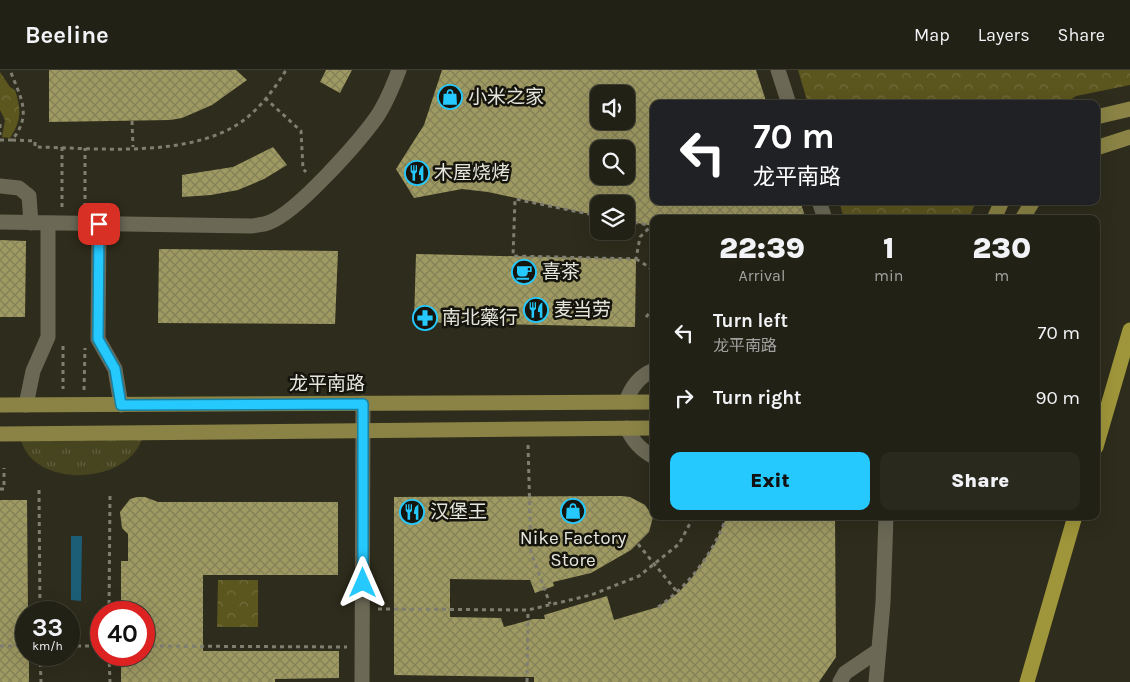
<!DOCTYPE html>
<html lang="en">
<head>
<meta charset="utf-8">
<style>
	:root { --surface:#222115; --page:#2a291e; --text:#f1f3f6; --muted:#a2a3a0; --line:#3f3e34; --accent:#25c9fe }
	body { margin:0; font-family:Karla,"Noto Sans SC",sans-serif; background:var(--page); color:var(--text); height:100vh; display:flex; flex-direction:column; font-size:19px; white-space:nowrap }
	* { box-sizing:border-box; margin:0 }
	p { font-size:16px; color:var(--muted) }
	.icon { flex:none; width:28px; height:28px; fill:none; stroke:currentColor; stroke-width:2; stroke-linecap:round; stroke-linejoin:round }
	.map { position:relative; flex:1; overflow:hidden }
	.panel { position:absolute; left:650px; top:145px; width:450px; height:305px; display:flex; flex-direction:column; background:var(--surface); border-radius:10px; box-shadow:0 5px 20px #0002,0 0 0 1px var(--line) }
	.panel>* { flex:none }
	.top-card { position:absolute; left:650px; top:30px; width:450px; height:105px; border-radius:10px; box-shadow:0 5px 20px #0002,0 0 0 1px var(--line); background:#202124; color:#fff; overflow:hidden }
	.tools { position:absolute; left:590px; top:15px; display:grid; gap:10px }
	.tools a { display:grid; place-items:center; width:45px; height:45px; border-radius:10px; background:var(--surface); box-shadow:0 5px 20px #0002,0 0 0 1px var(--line); font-size:25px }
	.speed { position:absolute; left:15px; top:531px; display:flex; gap:10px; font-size:25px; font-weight:700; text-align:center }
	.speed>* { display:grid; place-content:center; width:65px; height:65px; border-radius:50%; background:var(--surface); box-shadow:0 5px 20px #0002,0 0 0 1px var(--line); line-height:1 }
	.speed small { font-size:12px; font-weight:400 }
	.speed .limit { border:8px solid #d22; background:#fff; color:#111 }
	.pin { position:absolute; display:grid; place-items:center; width:42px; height:42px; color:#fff; margin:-21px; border-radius:10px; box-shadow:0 2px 8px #0006 }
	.me { position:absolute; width:55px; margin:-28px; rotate:0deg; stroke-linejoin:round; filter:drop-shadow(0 0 4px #0008) }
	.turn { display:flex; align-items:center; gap:18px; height:105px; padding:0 20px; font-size:22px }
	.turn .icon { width:65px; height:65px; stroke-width:2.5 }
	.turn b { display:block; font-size:35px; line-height:42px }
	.eta { display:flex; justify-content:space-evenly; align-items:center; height:85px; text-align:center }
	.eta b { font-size:30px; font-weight:800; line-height:35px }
	.cta { display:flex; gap:10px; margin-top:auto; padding:10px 20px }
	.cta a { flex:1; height:58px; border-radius:10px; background:var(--accent); color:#111; font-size:20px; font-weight:800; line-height:58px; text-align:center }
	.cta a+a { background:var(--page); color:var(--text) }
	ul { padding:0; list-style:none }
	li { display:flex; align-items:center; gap:15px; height:65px; padding:0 20px }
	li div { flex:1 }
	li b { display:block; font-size:19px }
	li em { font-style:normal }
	header { display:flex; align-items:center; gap:30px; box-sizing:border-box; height:70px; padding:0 25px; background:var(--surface); border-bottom:1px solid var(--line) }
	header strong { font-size:24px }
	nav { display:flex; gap:28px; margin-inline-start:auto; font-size:18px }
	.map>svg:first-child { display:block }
	.grass { fill:url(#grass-tufts) }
	.forest { fill:url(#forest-crowns) }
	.water { fill:#1d5e77 }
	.building { fill:url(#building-cross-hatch); fill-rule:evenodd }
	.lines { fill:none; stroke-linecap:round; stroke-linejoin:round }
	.path { stroke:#807e71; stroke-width:3; stroke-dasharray:4 4; stroke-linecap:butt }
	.minor { stroke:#6b6956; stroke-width:15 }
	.major { stroke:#8a8345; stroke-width:15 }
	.highway { stroke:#9f953a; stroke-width:15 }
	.route-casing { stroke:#1883a5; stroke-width:12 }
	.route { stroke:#25c9fe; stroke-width:9 }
	.labels { text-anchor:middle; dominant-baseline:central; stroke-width:5; stroke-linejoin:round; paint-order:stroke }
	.poi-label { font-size:19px; fill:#e6e5db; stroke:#15140d; text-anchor:start }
	.street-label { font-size:19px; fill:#e6e5db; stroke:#15140d }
</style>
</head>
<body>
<header>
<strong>Beeline</strong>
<nav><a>Map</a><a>Layers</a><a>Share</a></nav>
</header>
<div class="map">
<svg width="1130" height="612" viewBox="0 0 1130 612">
	<defs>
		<pattern id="grass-tufts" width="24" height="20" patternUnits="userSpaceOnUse" patternTransform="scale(1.25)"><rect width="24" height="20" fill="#474420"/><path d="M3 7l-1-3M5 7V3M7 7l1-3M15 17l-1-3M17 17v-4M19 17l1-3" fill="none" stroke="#625f40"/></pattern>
		<pattern id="forest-crowns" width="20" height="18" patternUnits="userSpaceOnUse" patternTransform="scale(1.25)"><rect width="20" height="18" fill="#5b551e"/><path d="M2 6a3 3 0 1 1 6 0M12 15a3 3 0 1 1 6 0" fill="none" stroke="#736d3e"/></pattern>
		<pattern id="building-cross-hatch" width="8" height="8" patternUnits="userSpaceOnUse" patternTransform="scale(1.25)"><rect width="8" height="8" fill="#9f9a62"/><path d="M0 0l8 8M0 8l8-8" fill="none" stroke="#848058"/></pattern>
	</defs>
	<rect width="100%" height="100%" fill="#2e2c1c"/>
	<path class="grass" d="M142,369C126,416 33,418 21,370Z"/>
	<path class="forest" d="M798,0H1130V15L1076,26L1064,34H808Z
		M0,2L10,17L15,20C21,38 22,51 10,68L2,67L5,50L0,40Z
		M839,131H976L969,149H844Z
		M218,510H258V557H217Z"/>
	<path class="water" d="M71,466H82L81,531L71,530Z"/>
	<path class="building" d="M49,0H236L247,10L212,35L182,48L170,50L49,52Z
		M326,0H352L340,23L320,12Z
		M442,0H756L767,34H654V131H800L806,149H654V156L626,151V134H599V146L488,122L462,119L414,128L396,99L424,55ZM599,24H626V51H599ZM599,79H626V106H599Z
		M273,77L287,95L264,109L238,120L211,125L182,127V105L233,97Z
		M0,170L26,171L25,247H0Z
		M159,179L338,181L335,254L158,253Z
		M416,184L636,189L635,257L414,252Z
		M622,426L630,427L645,435L653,447L649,462L631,480L591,503L553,512L554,516L535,523L530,510L450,509V547L501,548L504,557L533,549H545L544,545L607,526L614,550L658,537L678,523L691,509L715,474L727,446H835L836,587L819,612H534V607L394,605V427Z
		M137,427H145L158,432H338V505H203V581H339V608L275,609V612H121V585H144V542H121V491H128V464L122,458L120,442L130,429Z
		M0,430H27L28,542H26V585H29V612H0Z"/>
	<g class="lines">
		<path class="path" d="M265,28L301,61L303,99L306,102
			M132,51L133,77
			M0,54V65
			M0,70H12C33,44 20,27 10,0
			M12,70L35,71V77C98,78 191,89 244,50C260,38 276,17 286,0
			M62,77V137
			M85,137V78
			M599,146L515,129L513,186L636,189L640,167L651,156
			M626,151L654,156
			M636,189L649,197L654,204
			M646,247L654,238
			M63,276V319
			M84,320L85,278
			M528,375L531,482L550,534
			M0,419H4V398
			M39,420L40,542
			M638,474L678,523
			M658,537C691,514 713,483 727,446
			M378,539L528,540L591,525L639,506L679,474L694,446
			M109,542L110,425
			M0,576H26
			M69,576H101
			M144,576L347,577
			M40,585L41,612
			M109,585L110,612
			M527,612L528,540"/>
		<path class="minor" d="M778,0L789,34
			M0,116L19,118L29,126L31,153
			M819,131L825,149
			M0,152L251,156C257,155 264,155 270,152C297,142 358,73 376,48C385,35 393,16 399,0
			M99,154L98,269L115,299L121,335
			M626,332C631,317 639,306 654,300
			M26,335L33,301L48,267V153
			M627,358C633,372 641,380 654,387
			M362,612L363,333
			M840,612L845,603L879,580
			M876,612L883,533L886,446"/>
		<path class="major" d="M1096,47L1130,39
			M1096,78L1130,67
			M994,149L1002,131
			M1022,149L1033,131
			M0,335L654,332
			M0,364L654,358"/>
		<path class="highway" d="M1096,377L1130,260
			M1027,612L1075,446"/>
	</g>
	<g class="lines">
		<defs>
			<path id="route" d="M99,154L98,269L115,299L121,335L363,334V513"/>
		</defs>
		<use href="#route" class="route-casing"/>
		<use href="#route" class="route"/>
	</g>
	<defs>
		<symbol id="shop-ring" viewBox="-11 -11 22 22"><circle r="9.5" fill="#15140d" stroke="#25c9fe" stroke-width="1.5"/><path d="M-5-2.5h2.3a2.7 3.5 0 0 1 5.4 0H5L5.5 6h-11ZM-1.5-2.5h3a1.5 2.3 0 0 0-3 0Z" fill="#25c9fe"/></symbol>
		<symbol id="restaurant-ring" viewBox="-11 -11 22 22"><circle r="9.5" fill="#15140d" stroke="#25c9fe" stroke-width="1.5"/><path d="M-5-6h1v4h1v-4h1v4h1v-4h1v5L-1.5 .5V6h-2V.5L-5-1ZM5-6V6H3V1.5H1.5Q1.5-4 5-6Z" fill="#25c9fe"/></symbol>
		<symbol id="cafe-ring" viewBox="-11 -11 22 22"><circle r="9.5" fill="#15140d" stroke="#25c9fe" stroke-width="1.5"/><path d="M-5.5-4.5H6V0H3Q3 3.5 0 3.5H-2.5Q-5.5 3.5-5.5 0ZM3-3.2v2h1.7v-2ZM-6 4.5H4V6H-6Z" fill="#25c9fe"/></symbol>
		<symbol id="pharmacy-ring" viewBox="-11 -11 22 22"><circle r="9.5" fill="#15140d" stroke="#25c9fe" stroke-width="1.5"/><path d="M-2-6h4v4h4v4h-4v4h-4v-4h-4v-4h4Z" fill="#25c9fe"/></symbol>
	</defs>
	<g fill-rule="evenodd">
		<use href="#shop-ring" x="436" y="13" width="28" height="28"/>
		<use href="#restaurant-ring" x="403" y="89" width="28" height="28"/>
		<use href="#cafe-ring" x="510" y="188" width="28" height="28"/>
		<use href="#restaurant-ring" x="522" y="226" width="28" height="28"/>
		<use href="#pharmacy-ring" x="411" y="234" width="28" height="28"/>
		<use href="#shop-ring" x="559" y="427" width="28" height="28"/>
		<use href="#restaurant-ring" x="398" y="428" width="28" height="28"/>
	</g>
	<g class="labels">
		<g class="poi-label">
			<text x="468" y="27">小米之家</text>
			<text x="434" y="103">木屋烧烤</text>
			<text x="542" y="202">喜茶</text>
			<text x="554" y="240">麦当劳</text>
			<text x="442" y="248">南北藥行</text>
			<text x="430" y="442">汉堡王</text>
			<text x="573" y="468" text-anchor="middle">Nike Factory<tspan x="573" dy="22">Store</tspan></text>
		</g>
		<g class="street-label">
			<text x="327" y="314">龙平南路</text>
		</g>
	</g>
</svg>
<div class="tools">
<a><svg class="icon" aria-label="sound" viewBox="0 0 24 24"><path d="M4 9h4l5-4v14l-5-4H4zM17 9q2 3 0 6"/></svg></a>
<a><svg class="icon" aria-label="search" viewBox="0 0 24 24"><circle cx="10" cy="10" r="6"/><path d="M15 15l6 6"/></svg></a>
<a><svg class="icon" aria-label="layers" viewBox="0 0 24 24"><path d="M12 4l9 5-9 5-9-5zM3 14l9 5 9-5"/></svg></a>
</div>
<div class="speed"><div>33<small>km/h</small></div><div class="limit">40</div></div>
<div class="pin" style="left:99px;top:154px;background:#d93025"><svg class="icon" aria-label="arrive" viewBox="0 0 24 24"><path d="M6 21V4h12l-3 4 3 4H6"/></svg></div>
<svg class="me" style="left:363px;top:513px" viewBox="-20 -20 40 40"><path d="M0-17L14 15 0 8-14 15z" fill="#25c9fe" stroke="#fff" stroke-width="4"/></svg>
<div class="top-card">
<div class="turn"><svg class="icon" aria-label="left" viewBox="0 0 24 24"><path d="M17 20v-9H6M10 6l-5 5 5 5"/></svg><div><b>70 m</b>龙平南路</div></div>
</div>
<section class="panel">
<div class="eta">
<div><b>22:39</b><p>Arrival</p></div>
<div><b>1</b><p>min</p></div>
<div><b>230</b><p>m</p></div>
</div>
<ul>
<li><svg class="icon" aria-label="left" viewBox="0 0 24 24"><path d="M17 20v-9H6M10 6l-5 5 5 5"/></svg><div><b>Turn left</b><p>龙平南路</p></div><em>70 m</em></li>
<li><svg class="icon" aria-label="right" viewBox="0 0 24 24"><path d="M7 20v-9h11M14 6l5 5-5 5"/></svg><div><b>Turn right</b></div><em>90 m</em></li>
</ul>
<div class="cta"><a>Exit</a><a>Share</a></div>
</section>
</div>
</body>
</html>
